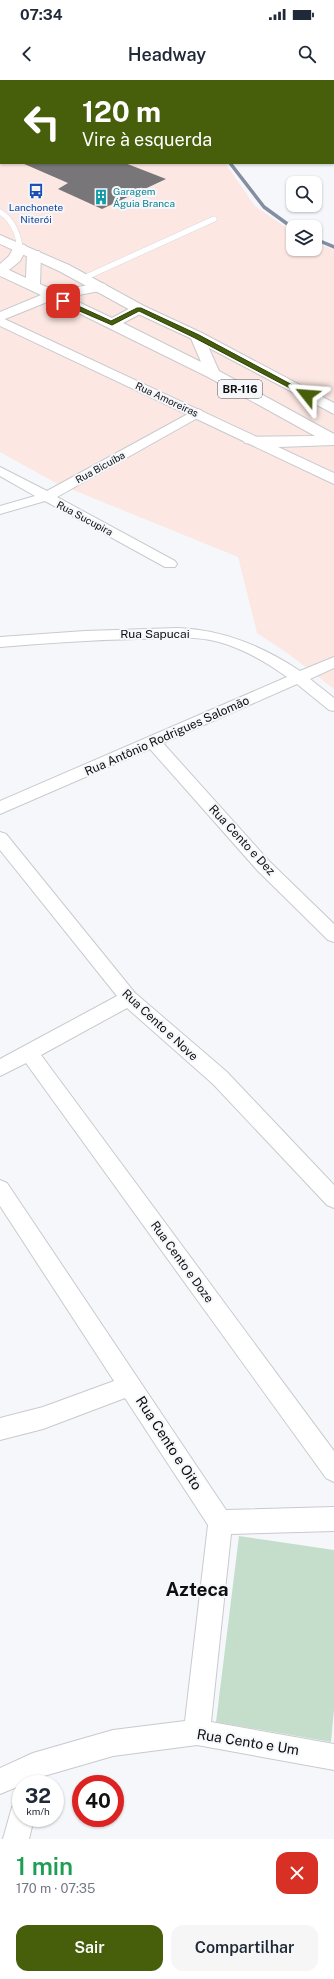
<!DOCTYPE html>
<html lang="pt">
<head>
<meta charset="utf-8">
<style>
	:root { --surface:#fff; --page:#f6f6f7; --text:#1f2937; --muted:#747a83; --accent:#475f0b }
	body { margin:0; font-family:"Public Sans",sans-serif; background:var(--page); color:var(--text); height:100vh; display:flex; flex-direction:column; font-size:15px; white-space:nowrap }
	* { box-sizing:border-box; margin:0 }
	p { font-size:13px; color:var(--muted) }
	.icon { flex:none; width:22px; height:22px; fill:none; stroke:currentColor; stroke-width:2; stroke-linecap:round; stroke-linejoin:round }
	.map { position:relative; height:1759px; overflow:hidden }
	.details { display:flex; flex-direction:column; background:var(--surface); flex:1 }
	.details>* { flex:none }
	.banner { position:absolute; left:0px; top:0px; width:334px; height:84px; box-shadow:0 1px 3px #0004; background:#475f0b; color:#fff; overflow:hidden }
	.fabs { position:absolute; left:286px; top:96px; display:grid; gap:8px }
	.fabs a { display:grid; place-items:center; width:36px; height:36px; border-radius:8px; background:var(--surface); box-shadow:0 1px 3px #0004; font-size:20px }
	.speed { position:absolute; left:12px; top:1695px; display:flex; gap:8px; font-size:20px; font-weight:700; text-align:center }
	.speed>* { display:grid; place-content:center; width:52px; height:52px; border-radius:50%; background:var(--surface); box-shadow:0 1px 3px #0004; line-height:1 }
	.speed small { font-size:10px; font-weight:400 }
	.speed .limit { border:6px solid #d22; background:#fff; color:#111 }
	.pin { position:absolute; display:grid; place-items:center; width:34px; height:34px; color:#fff; margin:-17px; border-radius:8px; box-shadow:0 2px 6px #0006 }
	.me { position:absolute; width:44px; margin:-22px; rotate:298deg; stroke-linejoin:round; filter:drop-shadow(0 0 3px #0008) }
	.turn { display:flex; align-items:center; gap:14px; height:84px; padding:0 16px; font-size:18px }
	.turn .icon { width:52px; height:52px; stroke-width:2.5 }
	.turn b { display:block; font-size:28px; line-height:34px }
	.round { display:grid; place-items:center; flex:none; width:42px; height:42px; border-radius:12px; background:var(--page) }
	.overview { display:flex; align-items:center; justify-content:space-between; height:68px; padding:0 16px }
	h1 { font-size:24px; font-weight:600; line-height:30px; color:#1e9e55 }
	.primary-button { display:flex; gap:8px; margin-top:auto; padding:8px 16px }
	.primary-button a { flex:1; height:46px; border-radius:12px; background:var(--accent); color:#fff; font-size:16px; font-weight:600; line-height:46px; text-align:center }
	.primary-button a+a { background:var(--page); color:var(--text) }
	.status { display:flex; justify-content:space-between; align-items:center; height:28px; padding:0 20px; background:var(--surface); direction:ltr }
	.status svg { height:11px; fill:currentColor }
	header { display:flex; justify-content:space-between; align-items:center; height:52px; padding:0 16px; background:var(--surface); font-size:18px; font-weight:600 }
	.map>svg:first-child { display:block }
	.commercial { fill:#fce7e3 }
	.green { fill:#c4decb }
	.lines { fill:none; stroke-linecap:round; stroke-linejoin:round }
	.stream { stroke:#858ea1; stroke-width:3.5 }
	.building { fill:#797679 }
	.service-casing { stroke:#c8cace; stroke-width:6 }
	.minor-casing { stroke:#c8cace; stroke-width:2 }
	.tertiary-casing { stroke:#c8cace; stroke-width:2 }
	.trunk-casing { stroke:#c8cace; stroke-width:2 }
	.service { stroke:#fff; stroke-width:5.5 }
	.minor { fill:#fff; fill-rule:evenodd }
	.tertiary { fill:#fff; fill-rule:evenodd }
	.trunk { fill:#fff; fill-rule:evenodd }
	.route { fill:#475f0b; stroke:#2e3e07 }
	.labels { text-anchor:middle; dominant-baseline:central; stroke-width:4; stroke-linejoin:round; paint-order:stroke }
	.far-culture-label { font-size:10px; fill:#0d838f; stroke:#f5f7fb; text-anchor:start }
	.far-transit-label { font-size:10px; fill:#164399; stroke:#f5f7fb }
	.far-street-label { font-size:10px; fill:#0d0e0f; stroke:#f5f7fb }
	.shield { fill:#f5f7fb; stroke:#535456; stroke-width:1 }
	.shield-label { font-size:11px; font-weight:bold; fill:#0d0e0f }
	.street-label { font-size:12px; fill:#0d0e0f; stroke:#f5f7fb }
	.near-street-label { font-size:14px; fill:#0d0e0f; stroke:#f5f7fb }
	.near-district-label { font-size:19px; font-weight:bold; fill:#0d0e0f; stroke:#f5f7fb }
</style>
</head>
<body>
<div class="status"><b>07:34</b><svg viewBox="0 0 49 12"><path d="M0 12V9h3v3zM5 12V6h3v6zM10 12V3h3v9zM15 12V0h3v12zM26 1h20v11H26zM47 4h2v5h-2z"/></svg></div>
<header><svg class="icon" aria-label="back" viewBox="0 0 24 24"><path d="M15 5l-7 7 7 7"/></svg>Headway<svg class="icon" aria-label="search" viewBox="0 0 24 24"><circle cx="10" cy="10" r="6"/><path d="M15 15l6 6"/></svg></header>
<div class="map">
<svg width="334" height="1759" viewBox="0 0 334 1759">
	<rect width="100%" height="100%" fill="#f5f7fb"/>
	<path class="commercial" d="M0,0L33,1H1V83H225L255,126L293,152V169H315V162L334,170V609L290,575L257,553L238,477L56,403L0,372Z"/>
	<path class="green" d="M239,1456L334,1470V1629L331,1662L216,1642Z"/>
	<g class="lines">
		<path class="stream" d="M39,0L42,1
			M230,83L264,127L293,148
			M315,159L334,167"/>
	</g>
	<path class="building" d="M22,83H125L166,99L102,129L58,109L68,103Z"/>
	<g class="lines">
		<defs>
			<path id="service" d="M0,132C13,140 18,153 20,168
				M84,198L214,139"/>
			<path id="minor" d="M197,329L201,330L203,333L201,336L57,417L175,481L177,484L175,487H165L45,421L0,434V426L35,416L0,396V387L47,411Z
				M178,548C224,550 262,566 300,591L334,577V588L310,599L334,618V631L329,630L297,604L163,663L269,781L334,844V862L328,860L257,790L150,669L0,734V721L287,597C266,582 244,569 219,562C193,555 164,558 137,559C91,560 46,563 0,567V557L85,551Z
				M0,752L6,754L135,913L227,992L334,1105V1128L327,1125L213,1004L127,928L41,975L334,1371V1402L326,1398L26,983L0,996V979L117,916L0,770Z
				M0,1100L7,1103L226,1430L334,1427V1451L231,1454L211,1642L334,1664V1690L197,1665L113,1676L44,1696L42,1704H21V1714L17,1707L0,1714V1688L33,1673L113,1650L185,1641L208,1445L125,1318L43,1349L0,1360V1338L43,1327L114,1301L0,1126Z
				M21,1723V1738H34L29,1759H3L12,1727Z"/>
			<path id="tertiary" d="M0,155L69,185L144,226L202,253L334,323V334L192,259L134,232L59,191L0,164Z
				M0,237L334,393V404L0,246Z"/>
			<path id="trunk" d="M20,164L25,165L27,168L20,181L9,190L26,198L27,174L29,171H39L41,174L40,204L55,211L100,203L105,204L107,207L105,210L68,217L112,238L134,226H144L146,229L144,232L123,243L201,282L190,256L192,253H202L219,291L334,354V365L279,367L245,363L243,360L245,357L315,356L208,297L52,220L0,241V232L41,215L0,196V184L9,176L15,165Z"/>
		</defs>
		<use href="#service" class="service-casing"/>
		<use href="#minor" class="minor-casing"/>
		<use href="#tertiary" class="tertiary-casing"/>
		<use href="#trunk" class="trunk-casing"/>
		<use href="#service" class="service"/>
		<use href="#minor" class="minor"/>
		<use href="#tertiary" class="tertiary"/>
		<use href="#trunk" class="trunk"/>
	</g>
	<path class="route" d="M61,220H65L111,241L137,228H141L199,255L311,315L305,316L195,258L139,231L112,245L61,223Z"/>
	<defs>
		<symbol id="bus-bare" viewBox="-9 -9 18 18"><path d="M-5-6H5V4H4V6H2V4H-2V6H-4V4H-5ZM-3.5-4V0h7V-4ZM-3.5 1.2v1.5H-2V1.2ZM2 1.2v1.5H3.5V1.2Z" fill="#1a4fb4" stroke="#f5f7fb" stroke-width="2.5" paint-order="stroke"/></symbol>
		<symbol id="building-bare" viewBox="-9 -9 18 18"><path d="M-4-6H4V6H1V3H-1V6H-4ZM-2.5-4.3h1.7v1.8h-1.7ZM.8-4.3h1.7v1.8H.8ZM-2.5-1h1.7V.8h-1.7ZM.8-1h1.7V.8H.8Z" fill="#0f9aa8" stroke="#f5f7fb" stroke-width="2.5" paint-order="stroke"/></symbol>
	</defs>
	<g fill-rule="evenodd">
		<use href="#bus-bare" x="25" y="100" width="22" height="22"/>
		<use href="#building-bare" x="90" y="106" width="22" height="22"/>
	</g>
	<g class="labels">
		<g class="far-culture-label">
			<text x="113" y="111">Garagem<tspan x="113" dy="12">Águia Branca</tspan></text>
		</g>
		<g class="far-transit-label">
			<text x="36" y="127">Lanchonete<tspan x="36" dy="12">Niterói</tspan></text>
		</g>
		<g class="far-street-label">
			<text transform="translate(167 319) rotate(25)">Rua Amoreiras</text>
			<text transform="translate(100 387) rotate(-29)">Rua Bicuíba</text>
			<text transform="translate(85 438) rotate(28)">Rua Sucupira</text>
		</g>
		<rect class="shield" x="218" y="300" width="44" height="18" rx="3"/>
		<g class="shield-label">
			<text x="240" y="309">BR-116</text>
		</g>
		<g class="street-label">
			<text x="155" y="554">Rua Sapucai</text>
			<text transform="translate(167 656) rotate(-24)">Rua Antônio Rodrigues Salomão</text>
			<text transform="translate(242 760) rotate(47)">Rua Cento e Dez</text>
			<text transform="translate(160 945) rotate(43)">Rua Cento e Nove</text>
			<text transform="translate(182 1182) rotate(54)">Rua Cento e Doze</text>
		</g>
		<g class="near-street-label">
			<text transform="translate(169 1363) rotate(57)">Rua Cento e Oito</text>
			<text transform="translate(248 1662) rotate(9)">Rua Cento e Um</text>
		</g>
		<g class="near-district-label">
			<text x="197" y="1509">Azteca</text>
		</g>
	</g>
</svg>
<div class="fabs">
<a><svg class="icon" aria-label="search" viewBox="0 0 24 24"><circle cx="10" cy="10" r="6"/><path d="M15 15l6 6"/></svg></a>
<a><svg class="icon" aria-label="layers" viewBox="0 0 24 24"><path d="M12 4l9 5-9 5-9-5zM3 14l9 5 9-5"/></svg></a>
</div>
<div class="speed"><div>32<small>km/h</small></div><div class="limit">40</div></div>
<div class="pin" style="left:63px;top:221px;background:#d93025"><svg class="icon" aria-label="arrive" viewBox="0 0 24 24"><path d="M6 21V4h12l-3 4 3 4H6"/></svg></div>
<svg class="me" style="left:307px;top:315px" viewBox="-20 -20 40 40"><path d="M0-17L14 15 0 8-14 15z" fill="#475f0b" stroke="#fff" stroke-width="4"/></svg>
<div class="banner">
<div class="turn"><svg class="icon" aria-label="left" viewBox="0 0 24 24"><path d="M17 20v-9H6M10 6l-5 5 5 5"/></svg><div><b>120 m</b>Vire à esquerda</div></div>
</div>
</div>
<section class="details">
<div class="overview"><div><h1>1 min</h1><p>170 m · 07:35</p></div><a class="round" style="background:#d93025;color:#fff"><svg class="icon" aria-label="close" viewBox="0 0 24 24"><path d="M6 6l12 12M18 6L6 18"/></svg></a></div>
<div class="primary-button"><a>Sair</a><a>Compartilhar</a></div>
</section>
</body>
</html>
